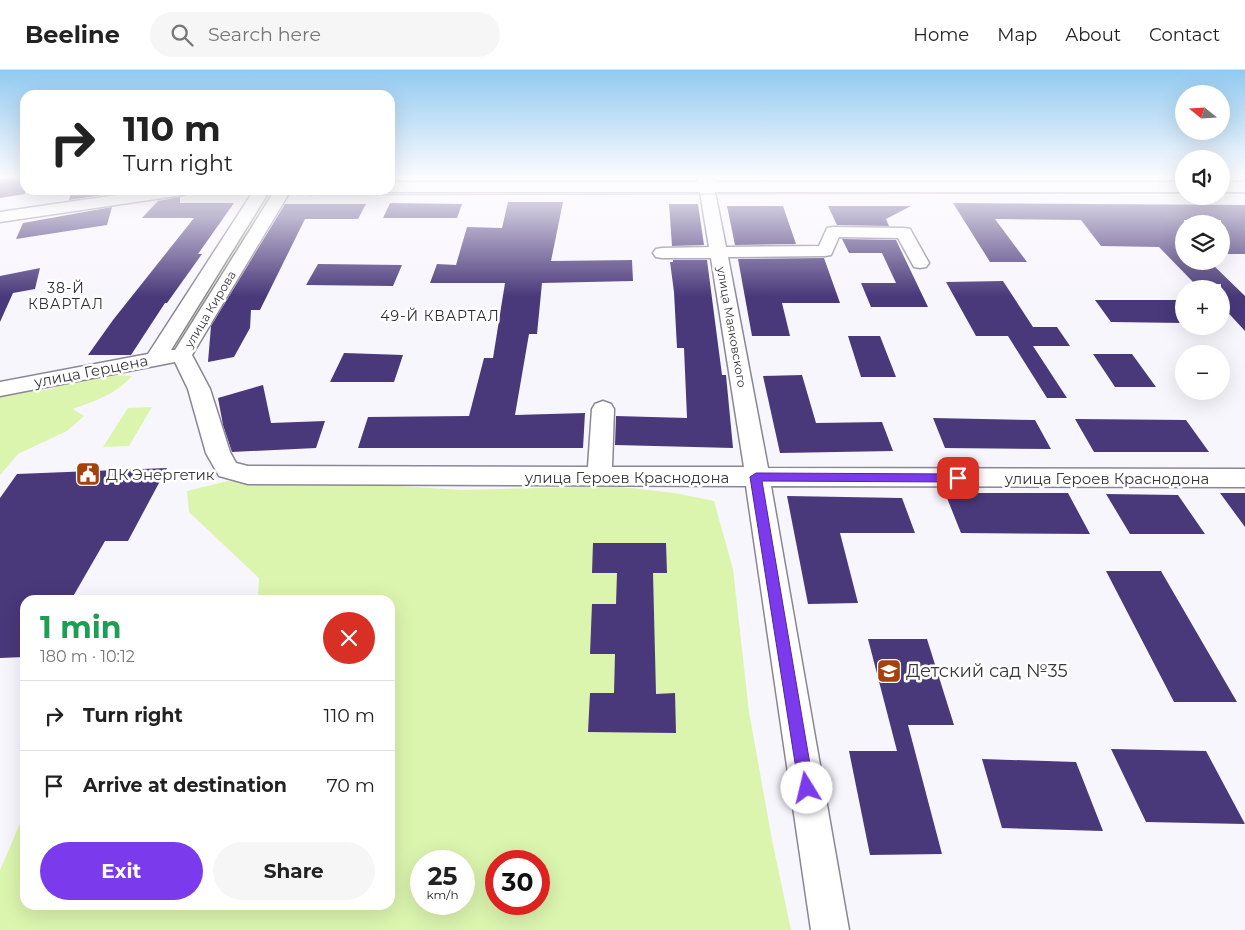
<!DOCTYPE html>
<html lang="en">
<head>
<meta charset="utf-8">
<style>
	:root { --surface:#fff; --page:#f6f6f6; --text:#222; --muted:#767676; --line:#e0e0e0; --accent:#7c3aed }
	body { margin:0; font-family:Montserrat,sans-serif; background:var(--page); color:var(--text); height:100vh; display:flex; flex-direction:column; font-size:19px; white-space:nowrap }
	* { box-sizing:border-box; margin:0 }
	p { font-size:16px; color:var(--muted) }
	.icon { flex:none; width:28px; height:28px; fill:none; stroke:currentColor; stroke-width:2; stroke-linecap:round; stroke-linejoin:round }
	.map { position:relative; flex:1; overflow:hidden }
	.drawer { position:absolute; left:20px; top:525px; width:375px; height:315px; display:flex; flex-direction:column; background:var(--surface); border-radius:15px; box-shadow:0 5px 20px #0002 }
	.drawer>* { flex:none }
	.top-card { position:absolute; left:20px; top:20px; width:375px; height:105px; border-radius:15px; box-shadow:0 5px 20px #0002; background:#fff; color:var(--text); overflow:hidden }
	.needle { width:32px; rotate:288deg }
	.fabs { position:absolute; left:1175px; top:15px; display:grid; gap:10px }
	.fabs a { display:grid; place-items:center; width:55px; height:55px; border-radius:50%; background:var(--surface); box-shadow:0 5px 20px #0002; font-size:25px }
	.speed { position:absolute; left:410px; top:780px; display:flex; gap:10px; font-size:25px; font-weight:700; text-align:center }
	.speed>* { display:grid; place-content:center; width:65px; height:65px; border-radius:50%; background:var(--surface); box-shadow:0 5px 20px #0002; line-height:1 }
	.speed small { font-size:12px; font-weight:400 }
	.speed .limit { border:8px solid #d22; background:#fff; color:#111 }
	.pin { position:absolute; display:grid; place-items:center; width:42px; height:42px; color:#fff; margin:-21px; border-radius:10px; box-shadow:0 2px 8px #0006 }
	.me { position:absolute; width:55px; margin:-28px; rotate:351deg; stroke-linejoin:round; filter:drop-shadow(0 0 4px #0008) }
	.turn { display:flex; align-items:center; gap:18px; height:105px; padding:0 20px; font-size:22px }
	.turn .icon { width:65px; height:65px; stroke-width:2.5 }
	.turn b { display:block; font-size:35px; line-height:42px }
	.round { display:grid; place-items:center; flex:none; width:52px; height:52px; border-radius:26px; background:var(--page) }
	.overview { display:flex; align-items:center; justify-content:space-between; height:85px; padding:0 20px }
	h1 { font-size:30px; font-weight:700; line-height:38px; color:#1e9e55 }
	.action { display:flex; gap:10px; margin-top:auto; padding:10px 20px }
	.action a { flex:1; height:58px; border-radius:30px; background:var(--accent); color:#fff; font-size:20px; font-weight:700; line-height:58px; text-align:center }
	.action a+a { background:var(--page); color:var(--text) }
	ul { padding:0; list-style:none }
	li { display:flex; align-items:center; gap:15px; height:70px; padding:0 20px; border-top:1px solid var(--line) }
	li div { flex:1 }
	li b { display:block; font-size:19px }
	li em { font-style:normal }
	header { display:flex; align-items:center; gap:30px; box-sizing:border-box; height:70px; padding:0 25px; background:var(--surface); border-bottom:1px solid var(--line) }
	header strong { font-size:24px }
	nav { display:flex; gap:28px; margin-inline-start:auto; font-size:18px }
	.search { width:350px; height:45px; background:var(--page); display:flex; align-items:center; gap:12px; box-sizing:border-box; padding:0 18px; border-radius:28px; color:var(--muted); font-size:19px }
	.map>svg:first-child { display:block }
	.green { fill:#dbf4ae; fill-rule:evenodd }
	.building { fill:#49387a }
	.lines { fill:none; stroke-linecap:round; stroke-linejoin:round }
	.minor-casing { stroke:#8b8695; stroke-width:3 }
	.minor { fill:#fff; fill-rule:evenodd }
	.tram { stroke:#949298; stroke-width:1 }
	.route { fill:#7c3aed; stroke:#51269a }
	.labels { text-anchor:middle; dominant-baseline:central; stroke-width:5; stroke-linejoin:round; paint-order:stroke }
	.far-street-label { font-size:12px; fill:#39373d; stroke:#fff }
	.far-neighbourhood-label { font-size:14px; letter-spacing:1px; fill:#2f2b38; stroke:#fff }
	.street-label { font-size:15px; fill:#39373d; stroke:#fff }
	.poi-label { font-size:15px; fill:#39373d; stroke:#fff; text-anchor:start }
	.near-poi-label { font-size:18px; fill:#39373d; stroke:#fff; text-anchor:start }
</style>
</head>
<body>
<header>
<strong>Beeline</strong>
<div class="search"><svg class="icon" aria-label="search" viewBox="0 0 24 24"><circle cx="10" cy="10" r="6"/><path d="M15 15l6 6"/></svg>Search here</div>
<nav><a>Home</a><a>Map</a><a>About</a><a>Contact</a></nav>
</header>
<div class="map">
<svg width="1245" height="860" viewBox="0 0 1245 860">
	<rect width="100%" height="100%" fill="#f8f6fd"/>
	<path class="green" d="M261,129H272L179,281H165Z
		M104,304L132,306C116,324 95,331 73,339L84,346L67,361L18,384L0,405V326L18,321L47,320L92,306Z
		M152,337L129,376L103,377L128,338Z
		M228,411L383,415L462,420L612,416L675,423L714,431L733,499L749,642L772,770L791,860H0V800L25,742V835H390V530H258L259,508L189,442L187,421ZM421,791H464V834H421ZM496,791H539V834H496Z"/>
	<path class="building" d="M15,107H25V124L0,128V109Z
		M72,120H116L115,123L69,130Z
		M180,127V133H234L198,184H202L167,233H165L131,285H88L113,250L194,148H142L158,131Z
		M508,132H563L551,191L632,190L633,211L542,213L537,264H529L515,345L585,343L583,378H358L368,347L469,346L484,288H493L505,213H430L437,194L456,195L467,157L502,158Z
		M390,133L462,134L457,148H383Z
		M953,133L1245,135V184H1221V150H1184V191H1209L1245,226V261L1221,235V214H1195L1159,177L1101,176L1081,150L995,149L1027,192H990Z
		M285,134H366L358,149H305L260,240H251L250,258L234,287L208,292L211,256Z
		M669,134H698L704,175L672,176Z
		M727,136H783L796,174L735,175Z
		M828,136H911L886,149L889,156L837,155Z
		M112,137L107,155L16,169L23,153Z
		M842,169L896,170L928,237H871L861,213H896L882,183H849Z
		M824,188L840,233H782L790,266H752L738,189Z
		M673,190H707L722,305H726L733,378L615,375L616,346L687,348L684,278H677L674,222L670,192H673Z
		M318,194L402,195L393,216L306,215Z
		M40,198L35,219L13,223L0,252V206Z
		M1003,211L1033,257H1057L1070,276H1033L1067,328H1047L1008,266H976L946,212Z
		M1095,230H1184V253L1111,252Z
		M848,266H880L896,307H861Z
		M344,283L403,285L394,312H330Z
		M1093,284H1132L1156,317H1115Z
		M802,305L816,353L882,352L893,381L780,383L763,306Z
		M263,315L271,353L325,351L316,378L232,382L223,355L218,328Z
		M933,348L1035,350L1051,379L945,378Z
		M1075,349L1186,350L1209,382H1094Z
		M167,398L128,471H105L71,530H25V587L0,588V428L17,404Z
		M945,423H1068L1090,464L961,463Z
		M1220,423H1245V457Z
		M1106,424L1178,425L1205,464H1130Z
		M787,426L902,428L915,463H840L858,533L808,534Z
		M593,473H666L667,503H653L656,624L675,623L676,663L588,662L590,623H614L615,584H590L592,534H616L617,503H592Z
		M1106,501H1161L1237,632H1174Z
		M868,569H927L954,655H908L942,784L870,785L849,681H897Z
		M1111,679L1206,681L1245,754L1146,752Z
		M982,689L1076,692L1103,761L1002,758Z"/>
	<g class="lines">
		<defs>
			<path id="minor" d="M698,107H712L714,112H1184V122H715L726,177L819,176L827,158L833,157L904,158L910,159L929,193L926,197L920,198L914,197L898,168L839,167L831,185L825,186L728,187L768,398L1245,399V417L771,416L849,860H811L746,416L248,414L219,406L206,383L188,319L175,292L0,326V312L148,284L254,120H270L171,280H175L275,120H291L192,285L210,319L230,382L236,393L248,396L588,397L592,339L595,334L603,331L611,334L614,339L612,397H744L711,188H662L656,187L653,183L656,179L662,178L709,177L700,122H390L384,120H390V112H698Z
				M1221,112H1245V122H1221Z
				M151,120H191L188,123L183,125L0,152V142Z"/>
		</defs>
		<use href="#minor" class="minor-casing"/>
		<use href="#minor" class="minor"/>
		<path class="tram" d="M284,120L310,125L1184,123
			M1221,123H1245"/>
	</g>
	<linearGradient id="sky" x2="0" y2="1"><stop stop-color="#91caf0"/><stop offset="0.47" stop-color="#fcfbfe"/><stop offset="1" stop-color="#fcfbfe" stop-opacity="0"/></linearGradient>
	<rect width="1245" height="227" fill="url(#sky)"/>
	<path class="route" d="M756,403L958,404L964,408L958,412L762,411L814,718L812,723L807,726L801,723L799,718L750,407Z"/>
	<defs>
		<symbol id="civic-square" viewBox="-11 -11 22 22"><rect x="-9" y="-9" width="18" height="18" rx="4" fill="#a5410d" stroke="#fff"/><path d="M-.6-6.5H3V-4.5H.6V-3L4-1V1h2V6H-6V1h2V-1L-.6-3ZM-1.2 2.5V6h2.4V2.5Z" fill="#fff"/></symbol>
		<symbol id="school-square" viewBox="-11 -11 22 22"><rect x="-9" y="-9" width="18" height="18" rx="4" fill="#a5410d" stroke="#fff"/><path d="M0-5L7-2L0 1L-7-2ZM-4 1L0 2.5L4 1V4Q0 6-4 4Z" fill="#fff"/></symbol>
	</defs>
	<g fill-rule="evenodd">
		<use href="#civic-square" x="74" y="390" width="28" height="28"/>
		<use href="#school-square" x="875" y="587" width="28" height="28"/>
	</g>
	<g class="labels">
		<g class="far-street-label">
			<text transform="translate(210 239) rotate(-59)">улица Кирова</text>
			<text transform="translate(732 257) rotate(80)">улица Маяковского</text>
		</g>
		<g class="far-neighbourhood-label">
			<text x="66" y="218">38-Й<tspan x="66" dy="16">КВАРТАЛ</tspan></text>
			<text x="440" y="246">49-Й КВАРТАЛ</text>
		</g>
		<g class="street-label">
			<text transform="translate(91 301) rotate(-11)">улица Герцена</text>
			<text x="627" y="407">улица Героев Краснодона</text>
			<text x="1107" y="408">улица Героев Краснодона</text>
		</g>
		<g class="poi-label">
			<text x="106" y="404">ДК Энергетик</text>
		</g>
		<g class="near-poi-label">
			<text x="906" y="601">Детский сад №35</text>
		</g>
	</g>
</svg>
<div class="fabs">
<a><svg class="needle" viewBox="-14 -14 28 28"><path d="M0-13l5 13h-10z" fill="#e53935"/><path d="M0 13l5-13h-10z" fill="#767676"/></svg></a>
<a><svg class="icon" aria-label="sound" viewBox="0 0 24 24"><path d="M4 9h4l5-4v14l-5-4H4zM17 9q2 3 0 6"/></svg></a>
<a><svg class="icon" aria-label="layers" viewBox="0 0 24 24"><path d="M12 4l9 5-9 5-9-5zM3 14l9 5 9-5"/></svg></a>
<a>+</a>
<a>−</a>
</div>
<div class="speed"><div>25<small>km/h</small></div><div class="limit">30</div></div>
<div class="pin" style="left:958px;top:408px;background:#d93025"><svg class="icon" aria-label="arrive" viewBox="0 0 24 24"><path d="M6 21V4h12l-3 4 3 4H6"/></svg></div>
<svg class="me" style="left:807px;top:718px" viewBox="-20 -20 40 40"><circle r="19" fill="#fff"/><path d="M0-13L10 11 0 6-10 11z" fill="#7c3aed"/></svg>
<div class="top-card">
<div class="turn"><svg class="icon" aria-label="right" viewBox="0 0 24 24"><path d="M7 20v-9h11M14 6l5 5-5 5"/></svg><div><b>110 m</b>Turn right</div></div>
</div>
<section class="drawer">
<div class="overview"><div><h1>1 min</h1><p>180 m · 10:12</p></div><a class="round" style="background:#d93025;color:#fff"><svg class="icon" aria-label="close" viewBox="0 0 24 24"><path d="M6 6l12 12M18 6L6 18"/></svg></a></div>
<ul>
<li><svg class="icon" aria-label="right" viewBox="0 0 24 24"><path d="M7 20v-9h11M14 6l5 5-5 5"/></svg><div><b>Turn right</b></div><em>110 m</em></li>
<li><svg class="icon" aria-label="arrive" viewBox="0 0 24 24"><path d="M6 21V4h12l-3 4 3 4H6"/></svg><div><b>Arrive at destination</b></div><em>70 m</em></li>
</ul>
<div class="action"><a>Exit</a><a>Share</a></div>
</section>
</div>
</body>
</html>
